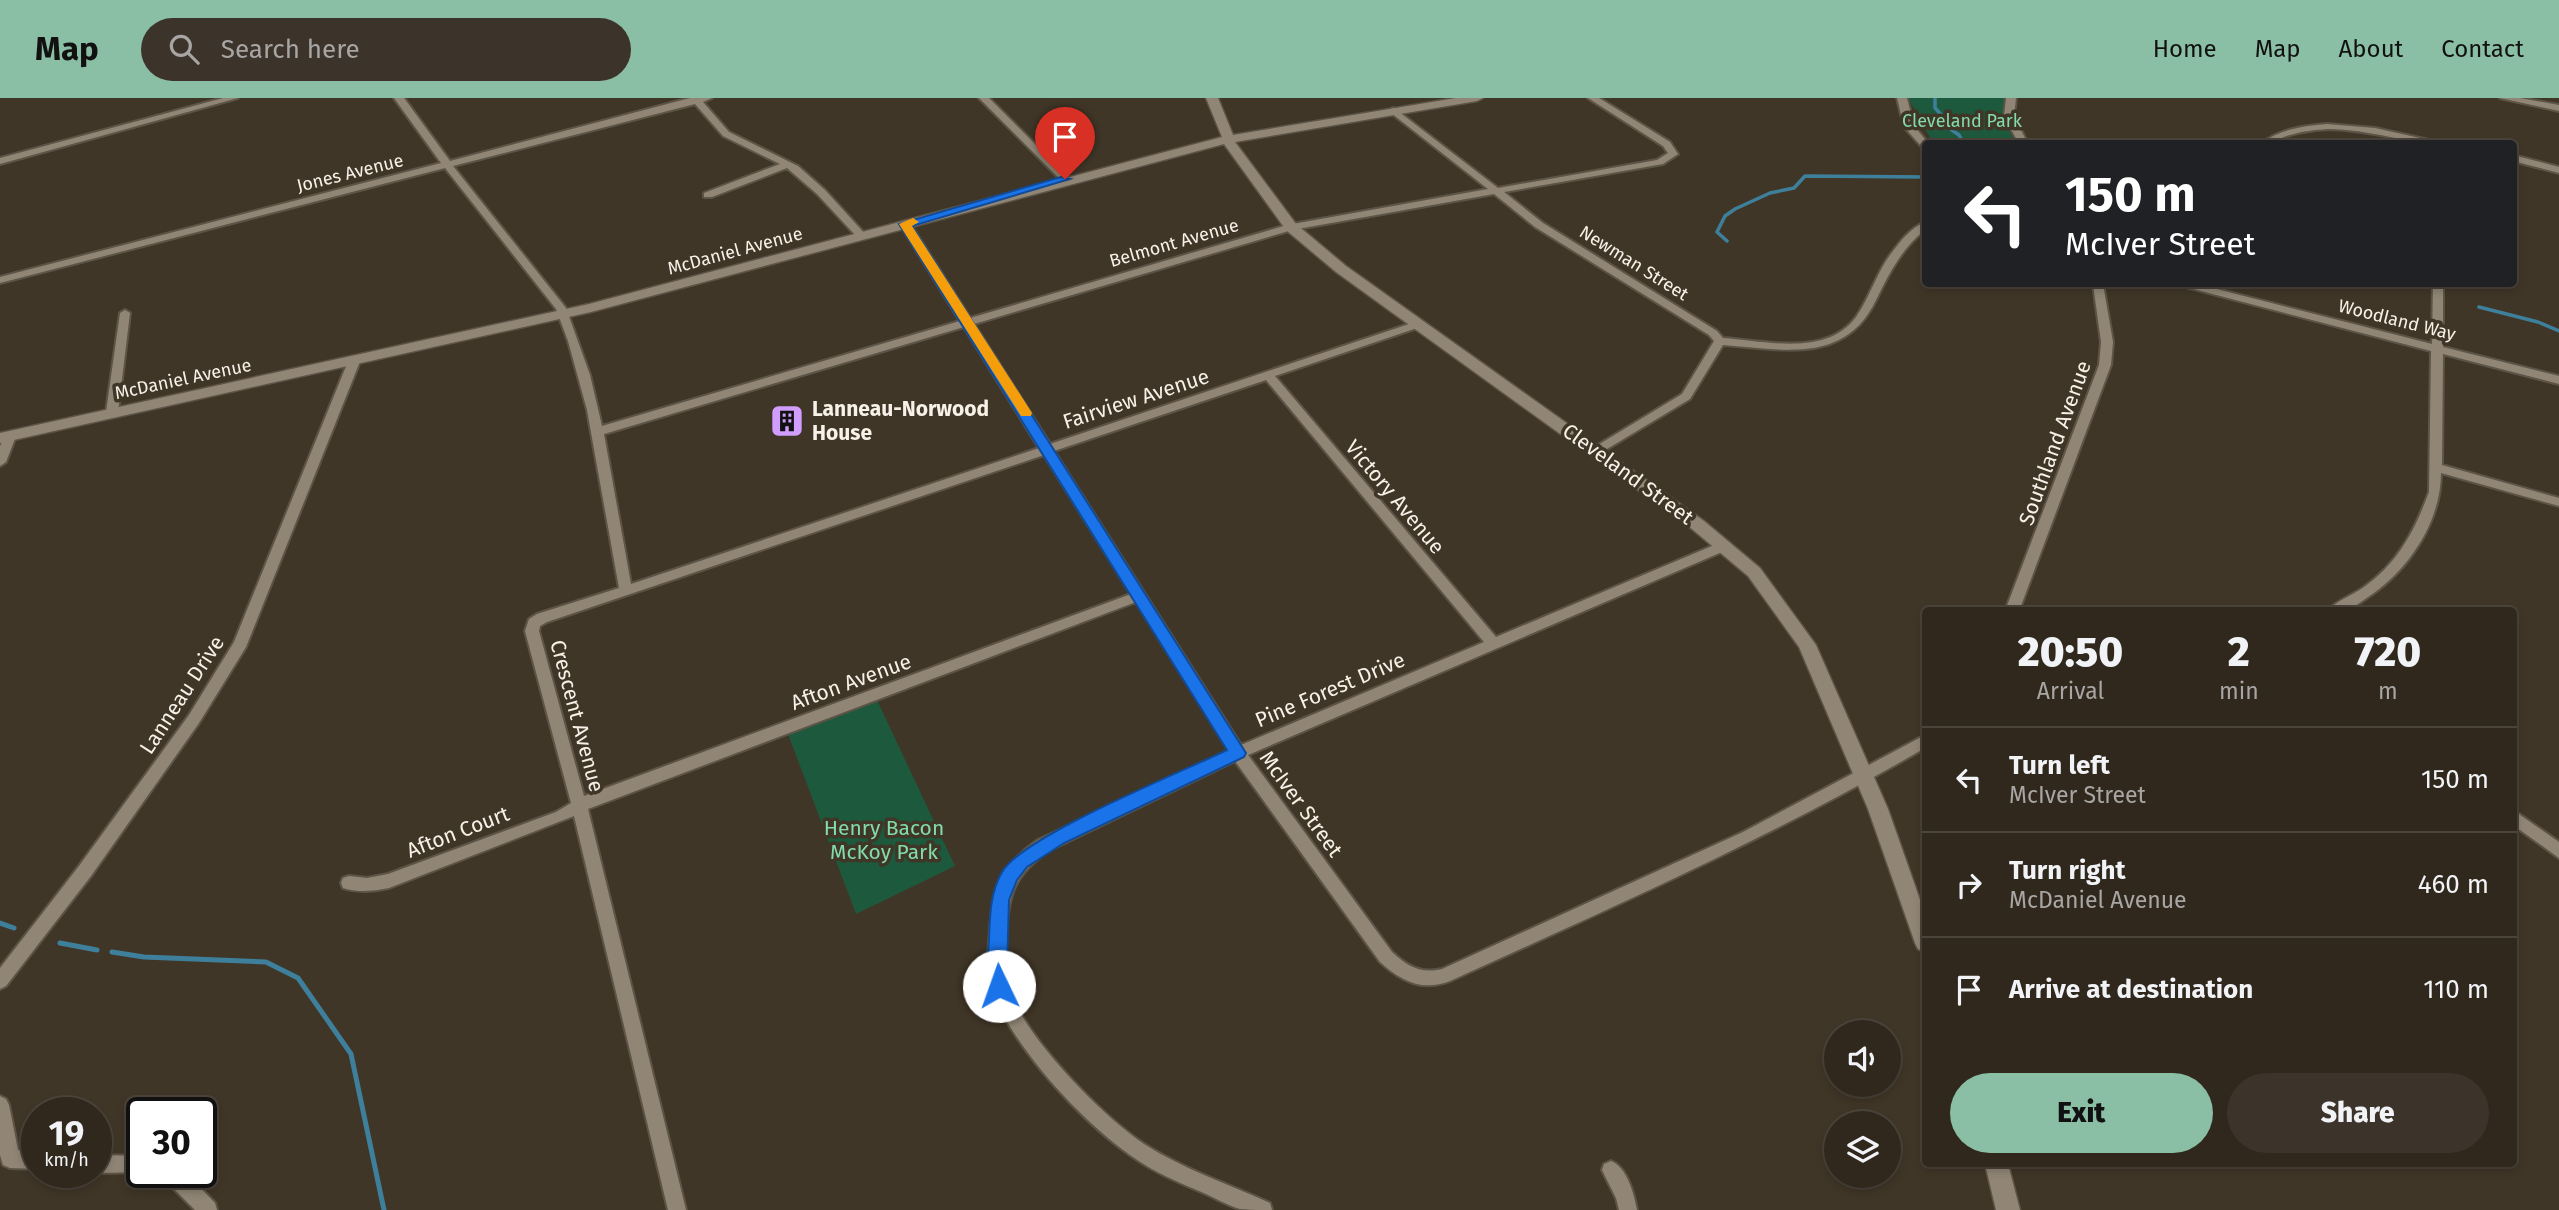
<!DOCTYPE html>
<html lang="en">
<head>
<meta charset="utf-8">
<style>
	:root { --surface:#30281d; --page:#3c342a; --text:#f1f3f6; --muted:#a8a6a4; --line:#4b443b; --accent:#8abfa5 }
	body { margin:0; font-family:"Fira Sans",sans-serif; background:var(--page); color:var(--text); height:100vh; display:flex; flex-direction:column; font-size:26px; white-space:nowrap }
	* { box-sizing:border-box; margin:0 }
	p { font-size:23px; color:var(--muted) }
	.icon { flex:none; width:38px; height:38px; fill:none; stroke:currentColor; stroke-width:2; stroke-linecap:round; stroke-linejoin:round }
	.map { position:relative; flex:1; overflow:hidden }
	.details { position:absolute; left:1922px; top:509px; width:595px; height:560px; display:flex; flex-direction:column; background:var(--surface); border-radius:7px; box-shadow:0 4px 10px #0003,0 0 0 2px var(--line) }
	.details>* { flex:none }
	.hud { position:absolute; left:1922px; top:42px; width:595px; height:147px; border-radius:7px; box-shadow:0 4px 10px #0003,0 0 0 2px var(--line); background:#202124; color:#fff; overflow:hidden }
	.controls { position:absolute; left:1824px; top:922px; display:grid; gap:14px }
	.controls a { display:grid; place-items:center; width:77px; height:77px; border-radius:50%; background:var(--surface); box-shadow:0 4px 10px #0003,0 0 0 2px var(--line); font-size:35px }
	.speed { position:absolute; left:21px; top:999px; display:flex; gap:14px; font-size:35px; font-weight:700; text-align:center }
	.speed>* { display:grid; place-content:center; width:91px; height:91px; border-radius:50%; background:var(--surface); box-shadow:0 4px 10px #0003,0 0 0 2px var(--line); line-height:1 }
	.speed small { font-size:18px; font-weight:400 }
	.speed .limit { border:4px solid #111; border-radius:10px; background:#fff; color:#111 }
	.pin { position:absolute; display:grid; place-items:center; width:60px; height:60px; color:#fff; margin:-72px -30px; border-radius:50% 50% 50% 0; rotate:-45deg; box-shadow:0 0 7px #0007 }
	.pin .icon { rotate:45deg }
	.me { position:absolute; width:77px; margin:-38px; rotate:357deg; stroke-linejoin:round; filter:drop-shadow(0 0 5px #0008) }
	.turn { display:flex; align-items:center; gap:24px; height:147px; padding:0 28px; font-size:32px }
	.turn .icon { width:91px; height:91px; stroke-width:2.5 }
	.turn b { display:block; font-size:49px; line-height:60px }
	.eta { display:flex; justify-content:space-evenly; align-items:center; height:119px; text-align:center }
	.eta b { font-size:42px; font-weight:800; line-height:49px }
	.button { display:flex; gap:14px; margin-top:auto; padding:14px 28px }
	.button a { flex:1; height:80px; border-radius:42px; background:var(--accent); color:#111; font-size:28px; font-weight:800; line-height:80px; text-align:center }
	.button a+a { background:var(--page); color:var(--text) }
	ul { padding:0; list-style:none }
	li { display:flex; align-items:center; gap:21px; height:105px; padding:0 28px; border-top:2px solid var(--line) }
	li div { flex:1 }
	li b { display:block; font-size:26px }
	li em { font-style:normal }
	header { display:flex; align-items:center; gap:42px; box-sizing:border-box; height:98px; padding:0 35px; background:var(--accent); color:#111 }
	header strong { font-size:33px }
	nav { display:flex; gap:38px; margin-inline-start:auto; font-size:24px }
	.search { width:490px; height:63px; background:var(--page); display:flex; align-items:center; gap:18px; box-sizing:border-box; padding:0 24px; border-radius:38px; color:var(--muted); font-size:26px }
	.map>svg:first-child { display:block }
	.green { fill:#1d593d }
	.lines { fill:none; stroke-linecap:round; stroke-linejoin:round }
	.stream-far1 { stroke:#3e809c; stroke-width:3.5 }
	.stream { stroke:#3e809c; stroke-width:5 }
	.minor-casing { stroke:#5c5447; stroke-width:4 }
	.tertiary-casing { stroke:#5c5447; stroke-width:3 }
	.minor { fill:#918676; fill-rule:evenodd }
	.tertiary { fill:#918676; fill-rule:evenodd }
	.route { fill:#1a73e8; stroke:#114b97; stroke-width:2 }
	.slow { fill:#f59e0b }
	.labels { text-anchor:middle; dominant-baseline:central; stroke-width:7; stroke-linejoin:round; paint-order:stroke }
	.far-park-label { font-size:18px; fill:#82dbab; stroke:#403627 }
	.far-street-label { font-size:18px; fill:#f7f1e8; stroke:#403627 }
	.street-label { font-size:21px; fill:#f7f1e8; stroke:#403627 }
	.poi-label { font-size:21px; font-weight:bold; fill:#f7f1e8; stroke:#403627; text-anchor:start }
	.park-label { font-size:21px; fill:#82dbab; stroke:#403627 }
</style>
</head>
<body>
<header>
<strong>Map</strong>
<div class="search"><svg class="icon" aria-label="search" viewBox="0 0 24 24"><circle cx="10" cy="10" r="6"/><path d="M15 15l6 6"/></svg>Search here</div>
<nav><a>Home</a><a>Map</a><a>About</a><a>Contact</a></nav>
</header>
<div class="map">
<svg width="2559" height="1112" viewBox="0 0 2559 1112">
	<rect width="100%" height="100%" fill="#403627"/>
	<path class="green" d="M1908,0H2006L2002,19L2016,45H1933Z
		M877,602L955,768L856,816L788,636Z"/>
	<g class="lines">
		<path class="stream-far1" d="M1935,0V10L1948,24L1946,28L1959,37L1964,46
			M1727,143L1717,134L1725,118L1735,111L1770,95L1794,90L1805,78L1925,79
			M2411,186L2416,188
			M2479,209L2538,224L2559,233"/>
		<path class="stream" d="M0,825L14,830
			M60,845L97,852
			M112,854L144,859L266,864L298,880L351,956L384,1112"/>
		<defs>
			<path id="minor" d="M223,0H238L0,66V60Z
				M394,0H404L450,63L690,0H712L703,4L729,34L798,68L825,92L866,137L861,140L857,139L817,96L787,70L712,99H704V95L780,66L723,38L695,6L453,68L566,210L590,277L602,328L960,223L900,126L901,124H909L970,220L1287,127L1488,91L1391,15V11L1394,10L1498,90L1657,62L1668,55L1663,48L1588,0H1599L1670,44L1678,56L1663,66L1504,94L1543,125L1717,233L1723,240C1765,243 1827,259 1856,219C1870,199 1876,176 1890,157C1899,145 1910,130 1925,124V132C1901,151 1889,176 1876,202C1845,267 1783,251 1723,247L1690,301L1597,357L1591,353L1593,350L1682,296L1714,243L1709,237L1535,129L1494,96L1292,132L974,226L1050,346L1415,224H1423V228L1275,278L1496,539L1719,445H1729L1731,448L1729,451L1248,657L1392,854C1407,868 1420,876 1442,871L1743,734L1925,637V650C1772,739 1611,810 1450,883C1422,894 1401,883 1380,864L1235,663L1050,752C1015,775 1008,796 1006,837C1006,854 1003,874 1008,890C1026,940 1100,1016 1144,1046C1183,1071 1228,1086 1270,1105L1272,1112C1263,1112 1250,1112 1240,1111C1229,1108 1217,1101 1206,1096C1180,1085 1153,1074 1130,1057C1080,1022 1012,948 991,890C985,873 989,850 990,832C993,790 1003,766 1038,742L1229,653L1136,504L588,711L686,1112H668L574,718L389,790C373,793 359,795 343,790L341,785L343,780L349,778L367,780L388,776L556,714L571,705L525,533L529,521L537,516L619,490L587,312L568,243L556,211L445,70L0,185V179L441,65ZM964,229L1039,350L631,486L604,336ZM1266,282L1484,544L1241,647L1054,353ZM1044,357L1131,496L584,698L539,533L540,528L547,524Z
				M979,0H989L1068,79V83H1062Z
				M1897,0H1907L1914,28L1929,46H1925V50L1922,49L1904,29Z
				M2006,0H2016L2014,18L2028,46H2019L2004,18Z
				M2500,0H2520L2559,7V13Z
				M2327,26L2375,30L2447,46C2407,46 2369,31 2328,31C2315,32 2303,33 2290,37C2279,40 2272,46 2260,46C2280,31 2303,28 2327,26Z
				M2513,57L2559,69V75L2513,63Z
				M2093,186H2103L2113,244L2111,267L2019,513H2005L2099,267L2101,244Z
				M2181,186H2197L2432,246L2433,186H2443V249L2559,278V286L2443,256L2442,367L2559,400V408L2441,375C2441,424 2408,473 2368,499C2361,504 2352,511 2344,513C2339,514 2333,513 2327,513C2336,503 2353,497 2364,489C2398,465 2415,432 2429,394L2431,253L2182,188Z
				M125,212L130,215L118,314L112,318L106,314L120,215Z
				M355,258L361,261L246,549L199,625L91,778L6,888L0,891V870L79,768L189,617L234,544L349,261Z
				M10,334L16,338L6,364L0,368V348L6,335Z
				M2513,712L2559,744V760L2513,727Z
				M0,998L6,1001L9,1007L18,1052L37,1053V1071L10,1070L3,1067L0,1057Z
				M96,1057L142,1058V1074H146L96,1075Z
				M1611,1063C1627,1069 1634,1096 1637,1112H1619L1616,1100L1602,1072L1604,1066Z
				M155,1074H183L188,1077L215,1105L217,1112H195L174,1091L157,1080Z"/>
			<path id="tertiary" d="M1206,0H1218L1233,37L1456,0H1483L1477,3L1235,44L1296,126L1346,168L1704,423L1760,470L1816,547L1888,711L1925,816V854L1918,851L1915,845L1868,711L1799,549L1748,478L1692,431L1336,174L1286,132L1224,46L591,214L0,345V335L589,206L1222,39Z
				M1985,1066H2008L2020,1112H1996Z"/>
		</defs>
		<use href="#minor" class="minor-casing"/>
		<use href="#tertiary" class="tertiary-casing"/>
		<use href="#minor" class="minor"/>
		<use href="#tertiary" class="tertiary"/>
	</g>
	<path class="route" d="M1061,79L1070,81L912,128L1246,655L1244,659L1064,745L1027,769L1017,782L1009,802L1007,871L1009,888L1006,894L999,896L992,894C985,877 988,858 989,841C990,817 990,795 1002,774C1024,737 1182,674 1227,652L899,126Z"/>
	<path class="slow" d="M913,120L919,124L912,128L1032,315L1031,318H1021L899,126Z"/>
	<defs>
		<symbol id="building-square" viewBox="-11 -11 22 22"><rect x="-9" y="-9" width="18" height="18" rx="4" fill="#d19dfe" stroke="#403627"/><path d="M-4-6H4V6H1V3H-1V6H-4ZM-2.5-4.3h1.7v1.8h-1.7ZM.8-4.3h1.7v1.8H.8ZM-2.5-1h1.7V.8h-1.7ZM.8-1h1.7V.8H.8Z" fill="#111"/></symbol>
	</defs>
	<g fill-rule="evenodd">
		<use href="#building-square" x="768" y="304" width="38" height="38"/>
	</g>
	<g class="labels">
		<g class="far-park-label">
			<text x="1962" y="23">Cleveland Park</text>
		</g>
		<g class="far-street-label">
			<text transform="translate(350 75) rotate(-14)">Jones Avenue</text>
			<text transform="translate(1174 145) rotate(-16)">Belmont Avenue</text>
			<text transform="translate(735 153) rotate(-15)">McDaniel Avenue</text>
			<text transform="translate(1634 165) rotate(32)">Newman Street</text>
			<text transform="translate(2397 222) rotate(14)">Woodland Way</text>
			<text transform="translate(183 281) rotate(-12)">McDaniel Avenue</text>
		</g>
		<g class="street-label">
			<text transform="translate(1136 301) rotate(-18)">Fairview Avenue</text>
			<text transform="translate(2055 345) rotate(-70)">Southland Avenue</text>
			<text transform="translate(1628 376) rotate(36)">Cleveland Street</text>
			<text transform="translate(1395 399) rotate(50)">Victory Avenue</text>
			<text transform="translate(851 584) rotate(-20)">Afton Avenue</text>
			<text transform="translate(1330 592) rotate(-23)">Pine Forest Drive</text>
			<text transform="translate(182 597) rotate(-57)">Lanneau Drive</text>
			<text transform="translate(577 618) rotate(75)">Crescent Avenue</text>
			<text transform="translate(1301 706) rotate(54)">McIver Street</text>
			<text transform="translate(458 734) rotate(-21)">Afton Court</text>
		</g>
		<g class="poi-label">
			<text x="812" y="311">Lanneau-Norwood<tspan x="812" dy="24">House</tspan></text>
		</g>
		<g class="park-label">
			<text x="884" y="730">Henry Bacon<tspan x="884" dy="24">McKoy Park</tspan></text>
		</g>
	</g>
</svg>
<div class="controls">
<a><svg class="icon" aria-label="sound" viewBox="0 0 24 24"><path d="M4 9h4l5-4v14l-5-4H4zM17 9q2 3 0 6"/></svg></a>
<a><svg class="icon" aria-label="layers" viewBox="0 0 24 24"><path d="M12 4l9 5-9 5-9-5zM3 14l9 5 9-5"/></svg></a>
</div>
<div class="speed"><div>19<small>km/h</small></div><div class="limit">30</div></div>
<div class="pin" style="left:1065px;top:81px;background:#d93025"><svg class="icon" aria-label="arrive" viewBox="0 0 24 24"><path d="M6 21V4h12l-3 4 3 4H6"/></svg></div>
<svg class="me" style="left:999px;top:888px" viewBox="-20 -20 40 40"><circle r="19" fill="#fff"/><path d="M0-13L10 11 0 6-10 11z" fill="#1a73e8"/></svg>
<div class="hud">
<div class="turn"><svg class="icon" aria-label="left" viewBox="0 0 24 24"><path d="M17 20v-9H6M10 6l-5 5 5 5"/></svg><div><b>150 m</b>McIver Street</div></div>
</div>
<section class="details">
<div class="eta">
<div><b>20:50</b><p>Arrival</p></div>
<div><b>2</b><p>min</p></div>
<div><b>720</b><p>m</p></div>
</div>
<ul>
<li><svg class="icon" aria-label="left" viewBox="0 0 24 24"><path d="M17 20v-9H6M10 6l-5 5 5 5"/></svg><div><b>Turn left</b><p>McIver Street</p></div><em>150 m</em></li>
<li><svg class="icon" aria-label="right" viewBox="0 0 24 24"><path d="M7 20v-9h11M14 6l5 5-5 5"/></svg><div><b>Turn right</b><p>McDaniel Avenue</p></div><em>460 m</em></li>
<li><svg class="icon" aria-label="arrive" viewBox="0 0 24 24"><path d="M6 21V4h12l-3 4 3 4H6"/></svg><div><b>Arrive at destination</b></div><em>110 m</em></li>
</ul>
<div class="button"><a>Exit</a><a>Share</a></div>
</section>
</div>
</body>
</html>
